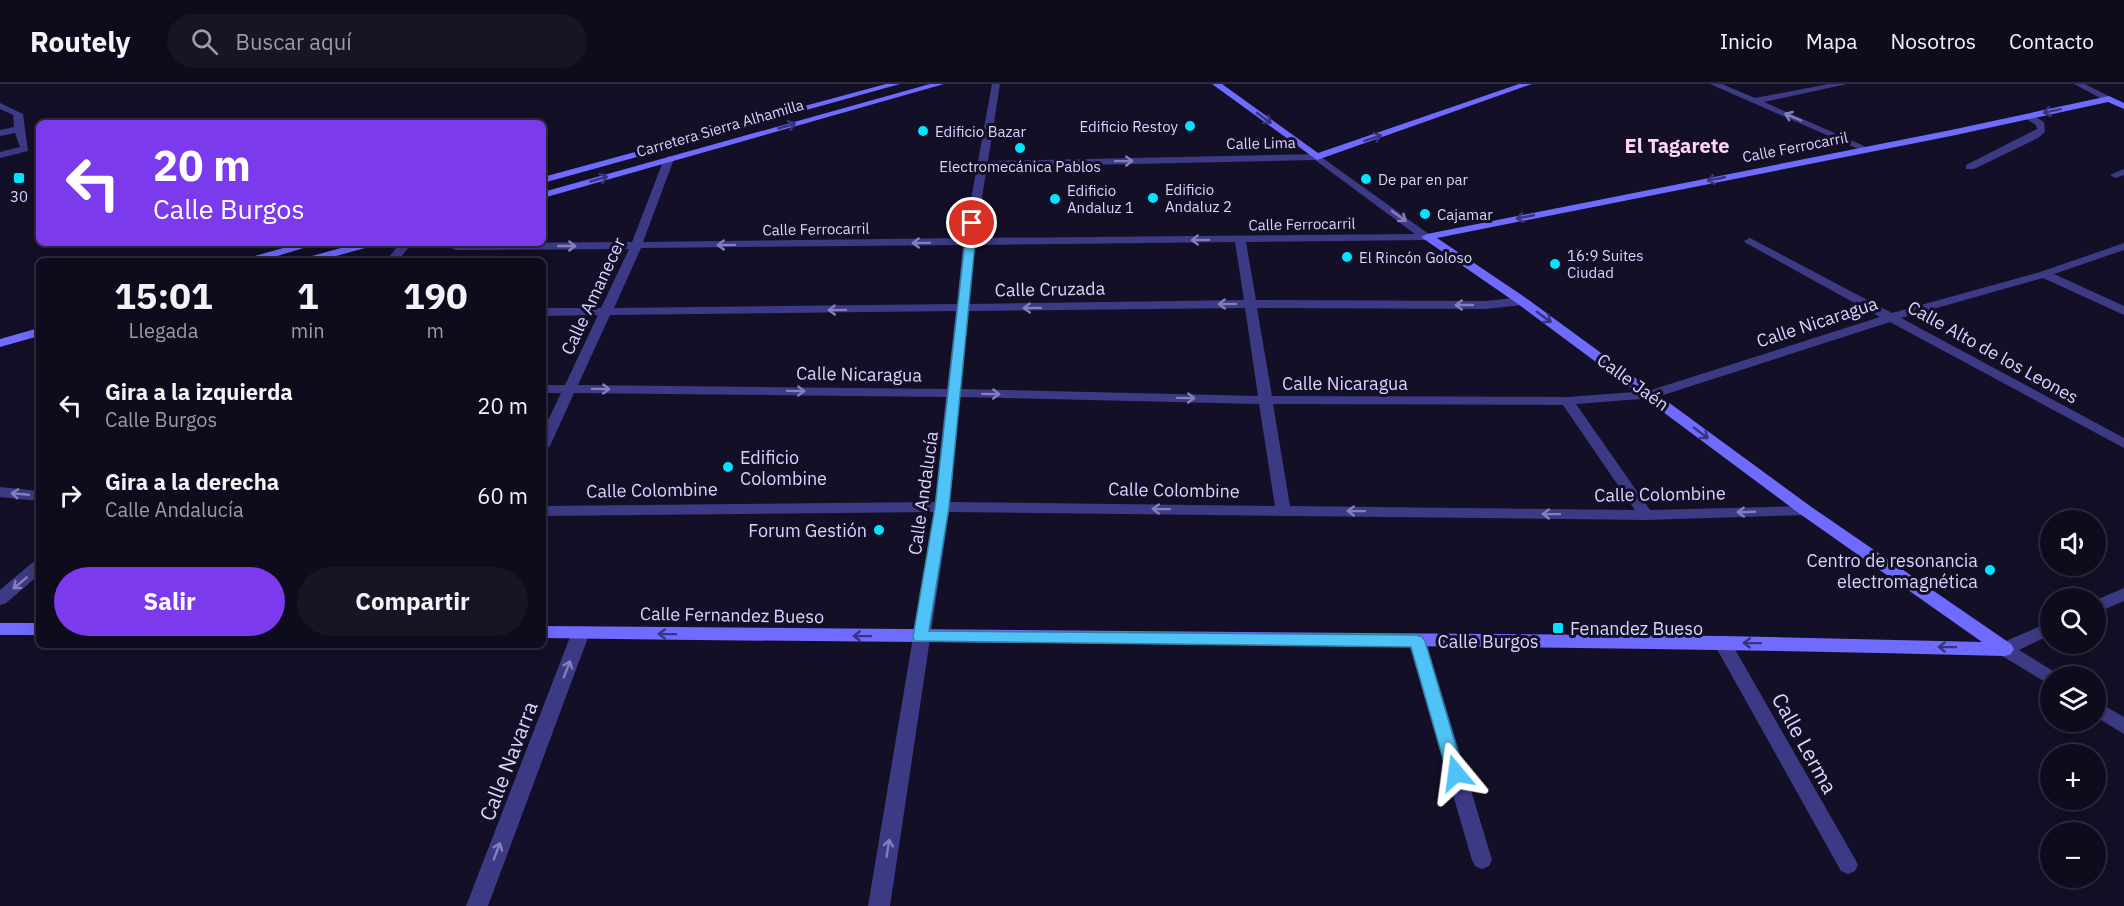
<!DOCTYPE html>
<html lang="es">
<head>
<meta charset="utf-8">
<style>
	:root { --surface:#0e0b1c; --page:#171425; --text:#f1f3f6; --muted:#9b9ba3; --line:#2e2b3b; --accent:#7c3aed }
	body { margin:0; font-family:"IBM Plex Sans",sans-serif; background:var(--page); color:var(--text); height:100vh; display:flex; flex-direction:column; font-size:22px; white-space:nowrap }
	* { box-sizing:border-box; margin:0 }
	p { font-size:20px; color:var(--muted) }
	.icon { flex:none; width:33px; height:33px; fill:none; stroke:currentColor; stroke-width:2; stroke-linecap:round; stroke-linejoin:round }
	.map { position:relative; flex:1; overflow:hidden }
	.details { position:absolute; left:36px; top:174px; width:510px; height:390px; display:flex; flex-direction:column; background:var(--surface); border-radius:9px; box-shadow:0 3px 15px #0003,0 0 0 2px var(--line) }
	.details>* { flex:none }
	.guide { position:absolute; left:36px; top:36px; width:510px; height:126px; border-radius:9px; box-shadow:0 3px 15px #0003,0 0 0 2px var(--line); background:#7c3aed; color:#fff; overflow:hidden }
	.controls { position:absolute; left:2040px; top:426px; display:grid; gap:12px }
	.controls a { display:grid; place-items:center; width:66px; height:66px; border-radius:50%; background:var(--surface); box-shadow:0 3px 15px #0003,0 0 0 2px var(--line); font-size:30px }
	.pin { position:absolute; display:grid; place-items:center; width:51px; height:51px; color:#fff; margin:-26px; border:3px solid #fff; border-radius:50%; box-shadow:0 2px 6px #0007 }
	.me { position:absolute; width:66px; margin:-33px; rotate:344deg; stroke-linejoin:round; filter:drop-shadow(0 0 4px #0008) }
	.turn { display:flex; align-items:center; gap:21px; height:126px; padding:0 18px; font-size:27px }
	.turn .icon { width:78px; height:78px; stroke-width:2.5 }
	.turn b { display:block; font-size:42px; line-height:51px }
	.eta { display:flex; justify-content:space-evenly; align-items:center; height:102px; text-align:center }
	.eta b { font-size:36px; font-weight:700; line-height:42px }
	.primary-button { display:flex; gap:12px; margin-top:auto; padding:12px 18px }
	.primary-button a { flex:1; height:69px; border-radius:36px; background:var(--accent); color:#fff; font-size:24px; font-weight:700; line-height:69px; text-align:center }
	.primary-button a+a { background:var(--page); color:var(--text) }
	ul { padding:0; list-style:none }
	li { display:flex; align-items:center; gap:18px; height:90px; padding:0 18px }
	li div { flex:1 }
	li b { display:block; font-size:22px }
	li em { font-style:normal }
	header { display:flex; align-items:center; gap:36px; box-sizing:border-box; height:84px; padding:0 30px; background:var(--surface); border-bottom:2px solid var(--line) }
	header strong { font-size:28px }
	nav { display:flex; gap:33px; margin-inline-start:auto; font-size:21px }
	.search { width:420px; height:54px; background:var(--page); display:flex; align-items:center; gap:15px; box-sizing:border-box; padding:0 21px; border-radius:33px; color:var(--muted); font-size:22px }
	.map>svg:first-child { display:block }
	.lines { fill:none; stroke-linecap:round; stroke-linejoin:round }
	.lane { fill:#3d3a85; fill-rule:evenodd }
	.street { fill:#3d3a85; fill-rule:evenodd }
	.secondary { fill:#6f6bff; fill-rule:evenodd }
	.oneway { stroke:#38347d }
	.oneway2 { stroke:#837fbc }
	.route { fill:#4fc3f7; stroke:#337fa1; stroke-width:1.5 }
	.poi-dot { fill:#00e5ff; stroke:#130f26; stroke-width:2 }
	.labels { text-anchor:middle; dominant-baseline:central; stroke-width:6; stroke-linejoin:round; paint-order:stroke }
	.far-poi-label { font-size:15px; fill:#d9d4ff; stroke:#130f26; text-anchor:start }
	.far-street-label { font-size:15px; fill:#d9d4ff; stroke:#130f26 }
	.street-label { font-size:18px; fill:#d9d4ff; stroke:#130f26 }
	.poi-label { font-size:18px; fill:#d9d4ff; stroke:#130f26; text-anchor:start }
	.far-district-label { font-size:20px; font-weight:bold; fill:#ffd6f0; stroke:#130f26 }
	.near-street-label { font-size:21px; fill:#d9d4ff; stroke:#130f26 }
</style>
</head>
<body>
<header>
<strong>Routely</strong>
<div class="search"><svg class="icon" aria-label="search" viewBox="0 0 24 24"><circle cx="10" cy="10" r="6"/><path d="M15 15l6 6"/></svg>Buscar aquí</div>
<nav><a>Inicio</a><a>Mapa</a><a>Nosotros</a><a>Contacto</a></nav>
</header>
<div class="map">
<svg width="2124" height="822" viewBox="0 0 2124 822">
	<rect width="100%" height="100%" fill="#130f26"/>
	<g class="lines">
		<path class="lane" d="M0,19L23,30L28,67L0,74V68L20,63L15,49L0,52V46L14,43L13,31L0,25Z
			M2025,30H2031L2044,38L2045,48L2038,54L1974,85H1966V81L2037,45L2036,41L2025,34Z"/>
		<path class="street" d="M992,0H1000L988,77L1317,70L1433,153L1427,156L1246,158L1256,216L1486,217L1522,213L1528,217L1522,221L1486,225L1257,224L1272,312L1567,313L1648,307L1880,233L1746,159L1744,157L1750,154L1892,229L2040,188L2124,159V166L2054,190L2124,222V231L2043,194L1901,234L2124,354V364L1890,238L1654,314L1576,320L1650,426L1810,422L1813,426L1805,431L1646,436L949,428L890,822H868L934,428L543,432V422L935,418L946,313L574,309L550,362L543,366V347L561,309H543V301H565L598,231L543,232V224H601L629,165L456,166L440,159L632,158L664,75L669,72L674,75L643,158L964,154ZM1315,76L1415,150L975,154L987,83ZM1235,158L1244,216L969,220L974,161ZM963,161L957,220L614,224L641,164ZM1245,224L1258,312L961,305L968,227ZM956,227L947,305L578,301L610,231ZM960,313L1259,320L1275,422L950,418ZM1273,320L1563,321L1635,426L1290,422Z
			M1710,0H1722L1755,14L1829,0H1847L1764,18L1871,65L1863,67Z
			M2074,0H2085L2114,15L2106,17Z
			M2124,85V91L2115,94L2110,91Z
			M400,159H412L398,177H386Z
			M0,403L39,407V417L0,413Z
			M39,476V491L6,519L0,521V506L33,478Z
			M2124,504V517L2096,529V516Z
			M2050,538V551L2019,566L2056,589L2058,592H2050V601L1999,570L1996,565L1999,560Z
			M581,542L587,544L590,548L488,822H466L572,548L575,544Z
			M1417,551L1423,552L1426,557L1492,776L1489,782L1482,785L1475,782L1472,776L1408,557L1411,552Z
			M1722,552L1728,553L1855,775L1858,781L1855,787L1848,790L1841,787L1713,558L1716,553Z
			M2096,617L2124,633V650L2096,633Z"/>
		<path class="secondary" d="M886,0H900L543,99V93Z
			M930,0H944L543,114V108Z
			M1212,0H1222L1318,69L1519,0H1532L1317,76Z
			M2109,12L2124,19V25L2108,18L1951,52L1437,154L1526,214L1810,422L2011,560L2014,565L2011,570L2005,572C1518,559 1030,561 543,554V542L1722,552L1982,558L1800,430L1518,220L1421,153L1427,150L1951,46Z
			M301,159H320L261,177H242L244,175Z
			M359,159H378L376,161L318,177H299L301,175Z
			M39,244V252L0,263V255Z
			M0,539H39V551H0Z"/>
	</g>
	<defs><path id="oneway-shaft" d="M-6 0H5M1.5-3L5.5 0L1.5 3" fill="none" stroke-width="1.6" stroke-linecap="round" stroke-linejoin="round" transform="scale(1.5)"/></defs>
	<g class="oneway">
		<use href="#oneway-shaft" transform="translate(2052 27) rotate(168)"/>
		<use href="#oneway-shaft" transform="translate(1264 34) rotate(36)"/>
		<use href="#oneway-shaft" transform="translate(787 42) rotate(-16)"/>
		<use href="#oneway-shaft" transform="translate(1373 54) rotate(-18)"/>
		<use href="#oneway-shaft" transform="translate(599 95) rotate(-16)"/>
		<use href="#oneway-shaft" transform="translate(1716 95) rotate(169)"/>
		<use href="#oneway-shaft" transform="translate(1525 133) rotate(169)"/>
		<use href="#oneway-shaft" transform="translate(1544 233) rotate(36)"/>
		<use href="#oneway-shaft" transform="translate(1701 349) rotate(37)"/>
		<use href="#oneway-shaft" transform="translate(667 550) rotate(-179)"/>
		<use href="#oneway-shaft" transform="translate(862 552) rotate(-179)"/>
		<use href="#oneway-shaft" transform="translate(1752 559) rotate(-179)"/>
		<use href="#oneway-shaft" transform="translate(1947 563) rotate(-179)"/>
	</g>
	<g class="oneway2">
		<use href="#oneway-shaft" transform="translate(1793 33) rotate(-157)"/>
		<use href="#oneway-shaft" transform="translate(1124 77) rotate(-1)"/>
		<use href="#oneway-shaft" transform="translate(1399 132) rotate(36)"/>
		<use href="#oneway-shaft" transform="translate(1200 156) rotate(179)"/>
		<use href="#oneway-shaft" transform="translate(921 159) rotate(179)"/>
		<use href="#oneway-shaft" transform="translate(726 161) rotate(179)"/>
		<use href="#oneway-shaft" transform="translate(567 162)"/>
		<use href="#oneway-shaft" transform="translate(1227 220) rotate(179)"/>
		<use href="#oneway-shaft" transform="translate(1464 221) rotate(-180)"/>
		<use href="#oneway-shaft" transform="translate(1032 224) rotate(179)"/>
		<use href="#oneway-shaft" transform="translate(837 226) rotate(179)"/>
		<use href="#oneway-shaft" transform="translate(601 305) rotate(1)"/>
		<use href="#oneway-shaft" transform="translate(796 307) rotate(1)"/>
		<use href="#oneway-shaft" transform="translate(991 310) rotate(1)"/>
		<use href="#oneway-shaft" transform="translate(1186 314) rotate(1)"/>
		<use href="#oneway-shaft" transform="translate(20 410) rotate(-175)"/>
		<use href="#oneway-shaft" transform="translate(1161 425) rotate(-179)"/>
		<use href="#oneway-shaft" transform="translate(1356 427) rotate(-179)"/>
		<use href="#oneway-shaft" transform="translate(1746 428) rotate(178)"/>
		<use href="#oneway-shaft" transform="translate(1551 430) rotate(-179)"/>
		<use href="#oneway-shaft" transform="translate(20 499) rotate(140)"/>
		<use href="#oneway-shaft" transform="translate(567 585) rotate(-69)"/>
		<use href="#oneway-shaft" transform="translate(888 764) rotate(-81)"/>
		<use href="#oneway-shaft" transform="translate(497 767) rotate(-69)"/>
	</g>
	<path class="route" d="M972,136L977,139L949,423L929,547L1417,551L1422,553L1425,557L1464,689L1462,694L1456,696L1450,694L1447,689L1411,563L915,557L913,553L935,423L967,139Z"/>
	<g class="poi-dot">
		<circle cx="1190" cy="42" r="6"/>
		<circle cx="923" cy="47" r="6"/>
		<circle cx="1020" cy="64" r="6"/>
		<rect x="13" y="88" width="12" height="12" rx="3"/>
		<circle cx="1366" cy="95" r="6"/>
		<circle cx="1153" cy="114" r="6"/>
		<circle cx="1055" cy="115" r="6"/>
		<circle cx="1425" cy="130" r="6"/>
		<circle cx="1347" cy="173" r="6"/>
		<circle cx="1555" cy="180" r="6"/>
		<circle cx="728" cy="383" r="6"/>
		<circle cx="879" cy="446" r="6"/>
		<circle cx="1990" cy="486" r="6"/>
		<rect x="1552" y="538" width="12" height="12" rx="3"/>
	</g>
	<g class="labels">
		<g class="far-poi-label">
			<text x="1178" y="42" text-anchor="end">Edificio Restoy</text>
			<text x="935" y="47">Edificio Bazar</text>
			<text x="1020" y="82" text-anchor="middle">Electromecánica Pablos</text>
			<text x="1378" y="95">De par en par</text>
			<text x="1165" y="105">Edificio<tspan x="1165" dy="17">Andaluz 2</tspan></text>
			<text x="1067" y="106">Edificio<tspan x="1067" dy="17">Andaluz 1</tspan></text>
			<text x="19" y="112" text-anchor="middle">30</text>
			<text x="1437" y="130">Cajamar</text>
			<text x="1567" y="171">16:9 Suites<tspan x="1567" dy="17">Ciudad</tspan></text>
			<text x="1359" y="173">El Rincón Goloso</text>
		</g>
		<g class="far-street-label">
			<text transform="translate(720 44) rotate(-16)">Carretera Sierra Alhamilla</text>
			<text transform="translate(1261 59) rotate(-1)">Calle Lima</text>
			<text transform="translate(1795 63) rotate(-11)">Calle Ferrocarril</text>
			<text transform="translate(1302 140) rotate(-1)">Calle Ferrocarril</text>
			<text transform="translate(816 145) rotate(-1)">Calle Ferrocarril</text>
		</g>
		<g class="street-label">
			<text transform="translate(1050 205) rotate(-1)">Calle Cruzada</text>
			<text transform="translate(593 212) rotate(-65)">Calle Amanecer</text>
			<text transform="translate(1817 238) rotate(-18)">Calle Nicaragua</text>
			<text transform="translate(1993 268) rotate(29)">Calle Alto de los Leones</text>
			<text transform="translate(859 290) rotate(1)">Calle Nicaragua</text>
			<text transform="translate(1633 298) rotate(36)">Calle Jaén</text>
			<text x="1345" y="299">Calle Nicaragua</text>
			<text transform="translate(652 406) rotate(-1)">Calle Colombine</text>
			<text transform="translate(1174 406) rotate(1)">Calle Colombine</text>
			<text transform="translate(923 409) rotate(-82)">Calle Andalucía</text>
			<text transform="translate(1660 410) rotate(-1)">Calle Colombine</text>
			<text transform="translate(732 531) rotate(1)">Calle Fernandez Bueso</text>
			<text x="1488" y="557">Calle Burgos</text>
		</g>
		<g class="poi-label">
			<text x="740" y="373">Edificio<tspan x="740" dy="21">Colombine</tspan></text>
			<text x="867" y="446" text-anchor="end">Forum Gestión</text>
			<text x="1978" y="476" text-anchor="end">Centro de resonancia<tspan x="1978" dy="21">electromagnética</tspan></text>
			<text x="1570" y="544">Fenandez Bueso</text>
		</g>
		<g class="far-district-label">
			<text x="1677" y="61">El Tagarete</text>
		</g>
		<g class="near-street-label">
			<text transform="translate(1805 659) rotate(61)">Calle Lerma</text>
			<text transform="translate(508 677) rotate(-69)">Calle Navarra</text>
		</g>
	</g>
</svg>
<div class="controls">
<a><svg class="icon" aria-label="sound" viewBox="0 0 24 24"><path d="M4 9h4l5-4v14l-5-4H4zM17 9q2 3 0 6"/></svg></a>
<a><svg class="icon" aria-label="search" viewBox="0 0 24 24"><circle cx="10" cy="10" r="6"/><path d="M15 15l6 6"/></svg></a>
<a><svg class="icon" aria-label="layers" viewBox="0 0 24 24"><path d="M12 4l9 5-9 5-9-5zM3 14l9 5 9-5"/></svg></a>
<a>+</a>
<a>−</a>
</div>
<div class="pin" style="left:972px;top:139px;background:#d93025"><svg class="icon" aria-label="arrive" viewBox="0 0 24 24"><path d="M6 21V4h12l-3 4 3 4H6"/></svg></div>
<svg class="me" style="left:1456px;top:689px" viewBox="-20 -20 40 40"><path d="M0-17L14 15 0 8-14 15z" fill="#4fc3f7" stroke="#fff" stroke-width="4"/></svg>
<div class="guide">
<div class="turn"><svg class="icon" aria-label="left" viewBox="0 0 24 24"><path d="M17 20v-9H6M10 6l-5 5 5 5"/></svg><div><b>20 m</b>Calle Burgos</div></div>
</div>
<section class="details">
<div class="eta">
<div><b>15:01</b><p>Llegada</p></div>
<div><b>1</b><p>min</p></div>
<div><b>190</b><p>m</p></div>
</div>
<ul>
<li><svg class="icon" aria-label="left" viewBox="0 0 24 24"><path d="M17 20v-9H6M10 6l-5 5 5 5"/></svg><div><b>Gira a la izquierda</b><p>Calle Burgos</p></div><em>20 m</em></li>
<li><svg class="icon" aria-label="right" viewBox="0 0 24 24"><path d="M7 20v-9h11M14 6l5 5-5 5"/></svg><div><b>Gira a la derecha</b><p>Calle Andalucía</p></div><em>60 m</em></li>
</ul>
<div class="primary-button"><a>Salir</a><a>Compartir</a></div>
</section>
</div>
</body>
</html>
